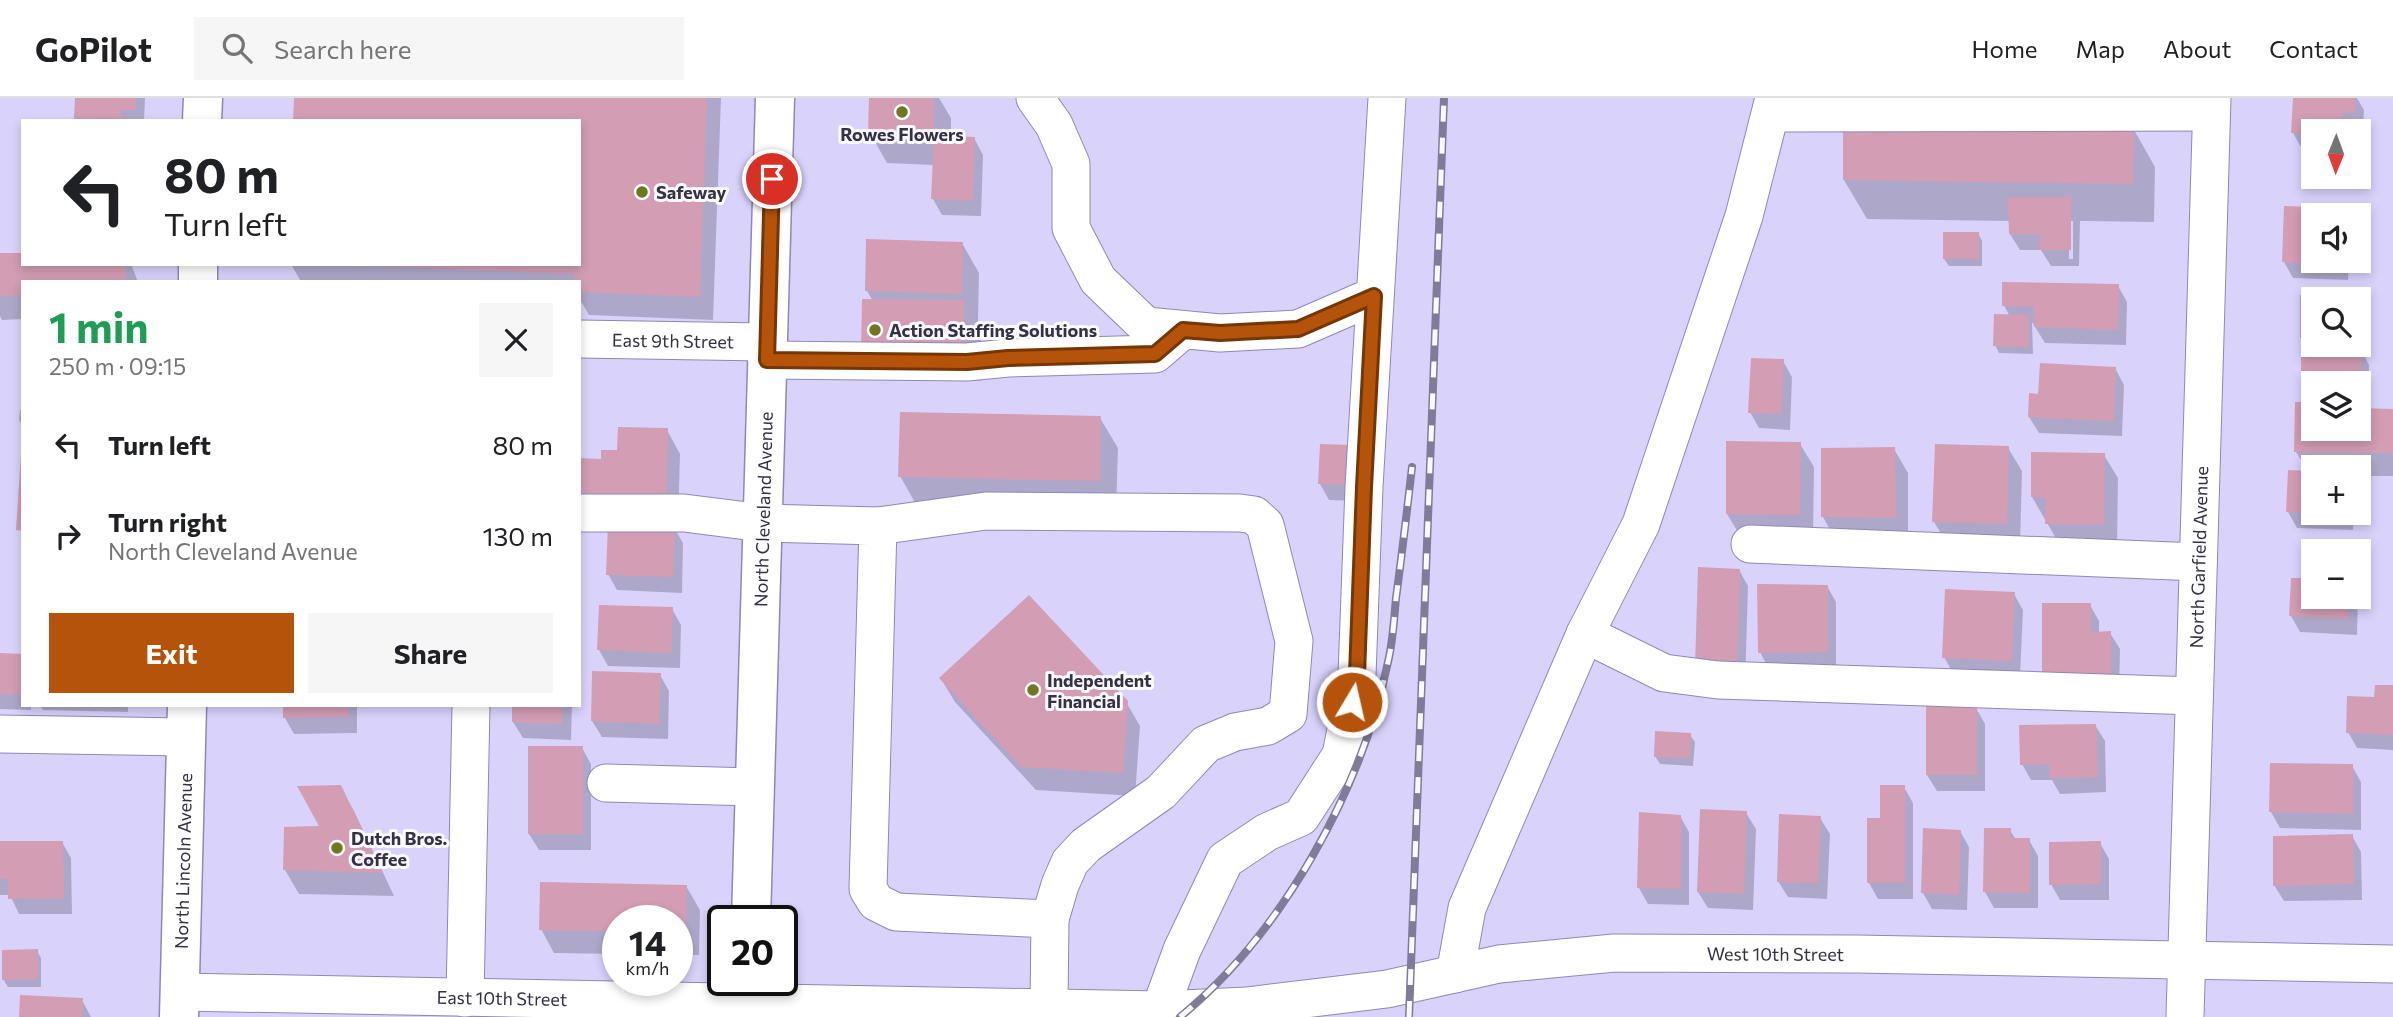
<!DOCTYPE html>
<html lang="en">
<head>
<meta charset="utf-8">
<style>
	:root { --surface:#fff; --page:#f6f6f6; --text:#202124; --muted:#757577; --line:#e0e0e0; --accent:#b45309 }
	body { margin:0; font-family:Commissioner,sans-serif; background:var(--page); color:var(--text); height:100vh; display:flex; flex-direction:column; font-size:26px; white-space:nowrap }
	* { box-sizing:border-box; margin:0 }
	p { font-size:23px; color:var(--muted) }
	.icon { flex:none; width:38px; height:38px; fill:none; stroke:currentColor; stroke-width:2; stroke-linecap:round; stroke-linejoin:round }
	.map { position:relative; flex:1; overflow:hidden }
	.sheet { position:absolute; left:21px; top:182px; width:560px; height:427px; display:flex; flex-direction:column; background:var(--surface); border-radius:0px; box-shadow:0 4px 10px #0003 }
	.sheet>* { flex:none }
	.hud { position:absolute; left:21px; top:21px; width:560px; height:147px; border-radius:0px; box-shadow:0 4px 10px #0003; background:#fff; color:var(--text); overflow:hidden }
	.needle { width:46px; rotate:181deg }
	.buttons { position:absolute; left:2301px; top:21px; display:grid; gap:14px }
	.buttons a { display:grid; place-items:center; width:70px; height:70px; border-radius:0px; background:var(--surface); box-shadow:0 4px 10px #0003; font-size:35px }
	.speed { position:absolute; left:602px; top:807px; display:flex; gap:14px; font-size:35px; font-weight:700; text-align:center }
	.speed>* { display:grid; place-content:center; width:91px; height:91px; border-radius:50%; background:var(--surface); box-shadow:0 4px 10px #0003; line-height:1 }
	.speed small { font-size:18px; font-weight:400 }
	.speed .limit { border:4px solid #111; border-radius:10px; background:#fff; color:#111 }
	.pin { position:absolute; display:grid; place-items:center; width:60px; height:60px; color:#fff; margin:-30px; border:4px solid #fff; border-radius:50%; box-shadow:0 2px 7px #0007 }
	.me { position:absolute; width:77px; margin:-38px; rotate:9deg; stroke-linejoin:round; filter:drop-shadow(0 0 5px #0008) }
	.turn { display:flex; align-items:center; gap:24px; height:147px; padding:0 28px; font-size:32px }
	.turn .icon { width:91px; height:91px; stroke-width:2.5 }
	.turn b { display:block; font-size:49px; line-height:60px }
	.round { display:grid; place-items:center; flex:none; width:74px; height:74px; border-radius:0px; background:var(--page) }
	.summary { display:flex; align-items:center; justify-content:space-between; height:119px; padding:0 28px }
	h1 { font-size:42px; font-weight:700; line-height:52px; color:#1e9e55 }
	.button { display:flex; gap:14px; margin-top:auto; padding:14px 28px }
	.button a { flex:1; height:80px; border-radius:0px; background:var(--accent); color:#fff; font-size:28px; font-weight:700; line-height:80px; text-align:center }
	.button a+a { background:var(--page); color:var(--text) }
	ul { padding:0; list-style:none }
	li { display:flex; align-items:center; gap:21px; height:91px; padding:0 28px }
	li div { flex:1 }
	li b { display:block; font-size:26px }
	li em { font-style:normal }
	header { display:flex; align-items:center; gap:42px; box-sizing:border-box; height:98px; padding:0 35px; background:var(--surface); border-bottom:2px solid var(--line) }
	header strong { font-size:33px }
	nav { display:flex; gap:38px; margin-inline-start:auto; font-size:24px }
	.search { width:490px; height:63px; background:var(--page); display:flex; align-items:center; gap:18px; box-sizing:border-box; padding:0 24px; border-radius:0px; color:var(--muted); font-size:26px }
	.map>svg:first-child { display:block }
	.shadow { fill:#0003; fill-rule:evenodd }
	.building { fill:#d39db4 }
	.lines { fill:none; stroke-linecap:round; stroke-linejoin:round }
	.minor-casing { stroke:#8f87b7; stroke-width:39 }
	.highway-casing { stroke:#8f87b7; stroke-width:41 }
	.minor { stroke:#fff; stroke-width:37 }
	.highway { stroke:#fff; stroke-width:38 }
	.rail-casing { stroke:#807b99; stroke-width:8 }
	.rail { stroke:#faf9ff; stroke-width:5; stroke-dasharray:16; stroke-linecap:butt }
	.route-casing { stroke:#753606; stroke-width:18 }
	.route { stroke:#b45309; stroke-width:12 }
	.poi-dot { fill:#72761d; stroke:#faf9ff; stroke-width:2.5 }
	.labels { text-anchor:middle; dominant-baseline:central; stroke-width:6; stroke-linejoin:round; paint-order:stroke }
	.poi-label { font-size:18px; font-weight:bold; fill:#343145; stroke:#faf9ff; text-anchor:start }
	.street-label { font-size:18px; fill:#343145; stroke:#faf9ff }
</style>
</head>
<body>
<header>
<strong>GoPilot</strong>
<div class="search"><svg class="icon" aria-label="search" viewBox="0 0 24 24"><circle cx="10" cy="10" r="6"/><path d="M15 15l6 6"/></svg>Search here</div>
<nav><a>Home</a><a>Map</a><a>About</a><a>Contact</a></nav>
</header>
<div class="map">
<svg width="2393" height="919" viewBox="0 0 2393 919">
	<rect width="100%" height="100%" fill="#d9d3fc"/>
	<path class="shadow" d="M77,0H145L144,23H77Z
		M296,0H721L713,222L589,217L579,200V184H301L291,166H579V23Z
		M871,0H939L951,20V40H974L983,57L981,118L942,117L933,101L934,67L887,65L870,35Z
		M2295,0H2357L2364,12L2363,30H2352L2351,33H2314V51H2302L2293,35Z
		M2133,30L2155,69L2154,124L2080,123L2079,168H2051L2041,152H2020L2010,136V123L1867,121L1844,82ZM2069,123H2073V161H2069Z
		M2286,109L2341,111L2344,117H2314V163H2349L2348,182L2293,180L2284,164Z
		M1978,135L1982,143V168H1949L1944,161Z
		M962,145L979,175L978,225H976L981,233V283L880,282L863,252L873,203L867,193Z
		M0,156L23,166H131L138,184H23V221L2,222L0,218Z
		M2118,188L2127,204L2126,247L2045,245L2032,224L2033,256L1999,255L1995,247L2010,219L2004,207Z
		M2357,198L2359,201H2314V247H2359V202L2366,214L2367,255H2363L2369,267V302H2359V285H2314L2312,302L2303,286L2308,250L2302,239V199Z
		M1783,263L1792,279L1790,332L1759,330L1750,314Z
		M2115,270L2124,287L2122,338L2039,335L2029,319L2040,297Z
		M20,312L23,313V328L19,322Z
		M2359,312L2393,313V378H2359V369H2314V415H2354L2353,432L2297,430L2288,414L2308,374L2296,354L2314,331H2359Z
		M1100,320L1118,350L1116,413L917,408L900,378Z
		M667,332L680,356L678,428H673L683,445L682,495L617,492L608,476L610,426L619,354Z
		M1800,346L1814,369L1813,441L1741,439L1727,416Z
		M1321,347L1358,403L1329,402L1320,386Z
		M2008,350L2022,373L2020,449L1948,447L1934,424Z
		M1894,351L1908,375V443H1836L1823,419Z
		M2104,357L2118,380L2117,450L2061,449L2032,399Z
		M1700,471L1739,472L1748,488L1745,587Z
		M1827,488L1836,504V570L1769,571L1760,554Z
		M2014,496L2023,512L2020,579L1953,575L1944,559Z
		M2314,499H2358L2357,537L2300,534L2291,518Z
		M2090,507L2099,523V535H2110L2120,551L2119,598H2053Z
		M672,511L681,527L680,570L608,568L599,552Z
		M0,557L23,559V607H31V612L0,611Z
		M660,577L669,593L668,641L602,639L592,623Z
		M941,581L1126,604L1140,628L1135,698L1036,692L955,604Z
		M2393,589V652L2357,650L2348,634L2376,601Z
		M40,607H128V614L43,612Z
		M285,607H357V635L294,636L285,620Z
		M514,607H572L571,642L523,640L513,624Z
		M1976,610L1985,626V693H1937L1927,677Z
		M2095,627L2105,643L2106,694L2060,696L2052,682H2031L2022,666Z
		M1690,637L1695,644L1693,668L1660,666L1655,658Z
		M582,650L591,666V752H539L529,736Z
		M2352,668L2361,684V732L2280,730L2271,714Z
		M340,689L354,713L394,798L299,796L285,772L322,730Z
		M1904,689L1913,705V801H1878L1869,785L1881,722Z
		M1746,715L1756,731L1753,812L1708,810L1698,794Z
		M1680,718L1689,734V807L1648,806L1639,790Z
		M1820,720L1830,736L1827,801L1788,799L1778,783Z
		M2010,732L2016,742H2029L2038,758V810H1994L1985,794Z
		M1960,733L1969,749L1967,812L1932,811L1923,795Z
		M2352,738L2361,754L2362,802L2284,803L2274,787Z
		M62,744L71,760L72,816H19L10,797H0V745Z
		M2100,745L2109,761V802H2060L2051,786Z
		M686,788L700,812L699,857H677V822H618V856L554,855L541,831Z
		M37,853L41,860V889H8L3,881Z
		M82,902L91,919H21Z"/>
	<path class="building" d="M75,0H136V12H121V23L74,21Z
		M294,0H707L700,199L579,194V184H574V176L373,168V166H579V23H293Z
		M869,0H934V37L975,39L973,103L931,101L934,37L868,36Z
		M2293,0H2356L2355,15L2343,14L2342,33H2314V36L2291,35Z
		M1843,25L2134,28L2133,86L1843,82Z
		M2008,99H2071V152H2039L2040,136H2009Z
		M2284,108L2342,110V117H2314V163H2339V167L2282,164Z
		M1943,134H1979V161H1943Z
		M866,141L963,144L962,196L865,193Z
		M0,155H23V166H126V184H23V198H0Z
		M2002,184L2119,186L2118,232L2034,229L2033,209L2002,208Z
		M2300,197H2358V201H2314V240H2300Z
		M862,201L964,202V253L861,252Z
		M1994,216L2029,217V249L1993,248Z
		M2301,248L2361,249V285L2301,286Z
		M1751,260L1784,261L1781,316L1748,315Z
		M2040,265L2116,269L2114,323L2028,319L2029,295L2038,296Z
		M2295,304H2314V331H2359V310L2393,311V355L2294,354Z
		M900,314L1101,318L1100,383L898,379Z
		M618,329L668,330L666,405L579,402V360L601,361V352H617Z
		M1726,343L1801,344L1800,417L1726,416Z
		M1320,346L1351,347L1349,387L1318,386Z
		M1935,346L2009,348L2007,426L1932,424Z
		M1895,349L1896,420L1821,419V350Z
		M2031,354L2105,355L2104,427L2045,426L2046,400L2031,399Z
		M21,357H23V433L16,432Z
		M2288,372L2314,373V415L2286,414Z
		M608,425L675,427L673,479L606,477Z
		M1698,469L1740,471L1737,572L1695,570Z
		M2291,480H2314V499H2349L2348,521L2289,518Z
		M1757,486L1828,487V554L1758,555Z
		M1945,491L2015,494L2012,563L1942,560Z
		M1029,497L1128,603L1123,675L1021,669L939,580Z
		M2042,505H2091V534L2111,533V582H2042Z
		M599,507L673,509L671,555L597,552Z
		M0,555L23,556V596H0Z
		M592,573L661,575L659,626L591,623Z
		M2375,587H2393V637L2346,635L2347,598L2374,599Z
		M283,607H349V619L283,620Z
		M512,607H563L562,626L512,624Z
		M1926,608H1977V677H1926Z
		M2096,626L2098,679L2049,680V666L2020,667L2019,627Z
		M1655,633L1691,635L1690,660L1654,659Z
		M528,648H583V736H528Z
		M2270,665L2353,666V716L2269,714Z
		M341,687L383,775L283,772L284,729L319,728L297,688Z
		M1880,687H1905V785H1867V720H1880Z
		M1700,711L1747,713L1744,796L1697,794Z
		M1639,714L1681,717V791L1637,790Z
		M1779,716L1821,718L1818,785L1777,784Z
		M1923,730L1961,732L1959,797L1921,795Z
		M1984,730H2011V740H2030V795L1983,794Z
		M2353,736L2354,786L2273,788V738Z
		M0,743H63L64,800L8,801V781H0Z
		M2101,743V786L2049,787V744Z
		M540,784L687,787L686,834H677V822H618V833L539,832Z
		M38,851V881L2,882V852Z
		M20,897L83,900L82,919H19Z"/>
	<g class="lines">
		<defs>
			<g id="minor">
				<path d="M1035,0L1054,27L1071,66V130L1098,182L1146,228L1220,235L1298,231L1374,198"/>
				<path d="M1771,15L2211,14"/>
				<path id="s1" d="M579,241L767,244"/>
				<path d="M767,262L967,264L1008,260L1155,256L1183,232"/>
				<path d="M579,415H684L762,425L878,428L868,791L876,804L896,814L1050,821L1049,910"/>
				<path d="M878,428L986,413L1240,415L1254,417L1265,427L1294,543L1288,616L1268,628L1235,634L1206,646L1161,694L1086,747L1070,764L1060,787L1050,821"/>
				<path d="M1750,446L2198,464"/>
				<path d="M1585,536L1664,575L1718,582L2194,598"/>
				<path d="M0,636L186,639"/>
				<path d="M606,685L754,689"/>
				<path d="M1455,876L1467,810L1585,536L1641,426L1744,118L1774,0"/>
				<path id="s2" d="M180,894L1160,912L1247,908L1387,891L1499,866L1614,855L1856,856L2393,866"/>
				<path d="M465,900L471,607"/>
				<path d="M1160,912L1182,852L1225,762L1267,734L1301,719L1341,657L1357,577L1364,389L1387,0"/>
				<path id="s3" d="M2185,919L2212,0"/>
			</g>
			<g id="highway">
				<path d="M202,23L203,0"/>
				<path d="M198,184V166"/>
				<path id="s4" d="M751,822L775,0"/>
				<path id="s5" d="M179,919L187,607"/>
				<path d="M749,919L750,882"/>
			</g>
		</defs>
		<use href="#minor" class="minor-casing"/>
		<use href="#highway" class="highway-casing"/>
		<use href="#minor" class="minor"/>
		<use href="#highway" class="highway"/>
		<defs>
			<path id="rail" d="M1180,919C1282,836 1362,691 1388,564C1393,543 1394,521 1396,500C1402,456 1407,413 1412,369
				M1409,919L1444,0"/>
		</defs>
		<use href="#rail" class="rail-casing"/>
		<use href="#rail" class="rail"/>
	</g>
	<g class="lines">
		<defs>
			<path id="route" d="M772,81L767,262L967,264L1008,260L1155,256L1183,232L1220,235L1298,231L1374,198L1364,389L1357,577L1352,604"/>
		</defs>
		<use href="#route" class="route-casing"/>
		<use href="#route" class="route"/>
	</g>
	<g class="poi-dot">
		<circle cx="902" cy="14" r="7"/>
		<circle cx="642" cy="94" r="7"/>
		<circle cx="875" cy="232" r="7"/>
		<circle cx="1033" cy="592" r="7"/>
		<circle cx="337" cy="750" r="7"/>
	</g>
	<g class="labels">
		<g class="poi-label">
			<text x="902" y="36" text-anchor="middle">Rowes Flowers</text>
			<text x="656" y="94">Safeway</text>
			<text x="889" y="232">Action Staffing Solutions</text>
			<text x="1047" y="582">Independent<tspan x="1047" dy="21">Financial</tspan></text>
			<text x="351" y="740">Dutch Bros.<tspan x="351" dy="21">Coffee</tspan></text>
		</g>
		<g class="street-label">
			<text stroke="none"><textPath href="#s1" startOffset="94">East 9th Street</textPath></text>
			<text stroke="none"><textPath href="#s4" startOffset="411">North Cleveland Avenue</textPath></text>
			<text stroke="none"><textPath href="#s3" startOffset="460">North Garfield Avenue</textPath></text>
			<text stroke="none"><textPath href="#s5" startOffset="156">North Lincoln Avenue</textPath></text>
			<text stroke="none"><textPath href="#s2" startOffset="1600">West 10th Street</textPath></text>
			<text stroke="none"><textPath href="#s2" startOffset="322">East 10th Street</textPath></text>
		</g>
	</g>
</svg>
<div class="buttons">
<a><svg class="needle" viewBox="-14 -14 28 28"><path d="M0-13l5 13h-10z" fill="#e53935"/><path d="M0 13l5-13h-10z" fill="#757577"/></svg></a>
<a><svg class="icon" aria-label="sound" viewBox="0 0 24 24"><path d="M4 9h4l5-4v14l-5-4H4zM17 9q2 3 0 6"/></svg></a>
<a><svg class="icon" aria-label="search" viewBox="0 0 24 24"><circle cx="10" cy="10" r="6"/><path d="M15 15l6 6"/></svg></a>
<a><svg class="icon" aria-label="layers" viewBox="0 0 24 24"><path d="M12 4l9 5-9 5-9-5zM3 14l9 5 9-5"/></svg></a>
<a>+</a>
<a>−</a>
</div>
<div class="speed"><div>14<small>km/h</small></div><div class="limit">20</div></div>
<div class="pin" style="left:772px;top:81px;background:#d93025"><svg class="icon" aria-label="arrive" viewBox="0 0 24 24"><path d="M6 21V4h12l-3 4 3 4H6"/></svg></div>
<svg class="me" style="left:1352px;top:604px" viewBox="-20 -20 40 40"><circle r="17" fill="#b45309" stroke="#fff" stroke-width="3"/><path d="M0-11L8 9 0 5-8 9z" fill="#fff"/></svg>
<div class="hud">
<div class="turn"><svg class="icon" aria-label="left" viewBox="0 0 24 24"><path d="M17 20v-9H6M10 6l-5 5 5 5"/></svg><div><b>80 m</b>Turn left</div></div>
</div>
<section class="sheet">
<div class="summary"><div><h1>1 min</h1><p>250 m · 09:15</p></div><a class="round"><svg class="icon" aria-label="close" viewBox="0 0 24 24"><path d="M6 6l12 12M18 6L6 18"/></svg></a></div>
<ul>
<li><svg class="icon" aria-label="left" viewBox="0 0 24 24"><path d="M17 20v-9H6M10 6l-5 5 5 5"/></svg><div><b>Turn left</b></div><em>80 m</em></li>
<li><svg class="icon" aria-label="right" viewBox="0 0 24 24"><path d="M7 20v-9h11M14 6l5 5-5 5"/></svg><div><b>Turn right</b><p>North Cleveland Avenue</p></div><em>130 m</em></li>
</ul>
<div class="button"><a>Exit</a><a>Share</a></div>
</section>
</div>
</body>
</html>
